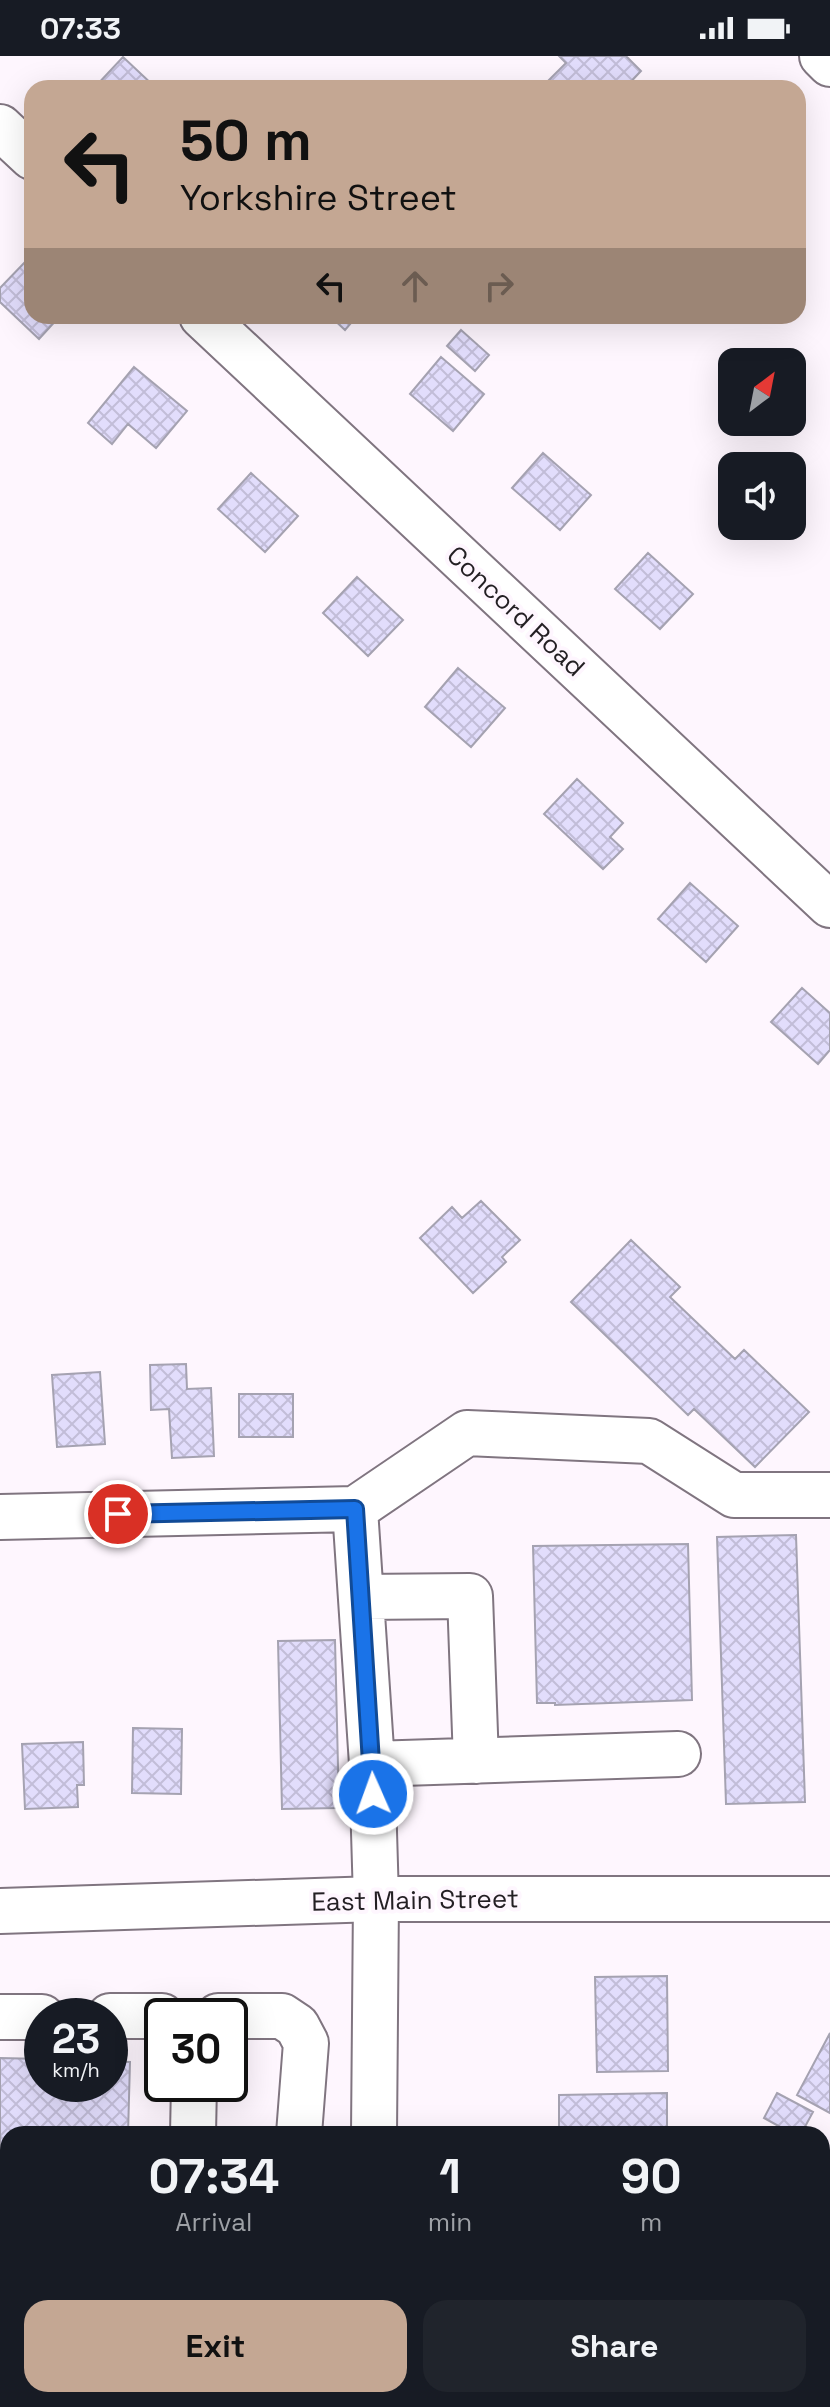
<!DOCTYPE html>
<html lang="en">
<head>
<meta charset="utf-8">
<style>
	:root { --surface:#171b24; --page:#20242c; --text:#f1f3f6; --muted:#9ea1a6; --accent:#c4a793 }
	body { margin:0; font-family:"Space Grotesk",sans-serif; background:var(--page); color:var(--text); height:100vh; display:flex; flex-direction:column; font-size:30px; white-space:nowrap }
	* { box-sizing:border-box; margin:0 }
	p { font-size:26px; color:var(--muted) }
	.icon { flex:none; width:44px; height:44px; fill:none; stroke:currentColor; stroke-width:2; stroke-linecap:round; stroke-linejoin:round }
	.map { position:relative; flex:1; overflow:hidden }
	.details { position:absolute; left:0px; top:2070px; width:830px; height:282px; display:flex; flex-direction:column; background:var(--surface); border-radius:24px 24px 0 0; box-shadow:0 8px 32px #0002 }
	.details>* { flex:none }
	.guide { position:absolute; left:24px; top:24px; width:782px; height:244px; border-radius:24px; box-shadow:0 8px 32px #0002; background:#c4a793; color:#111; overflow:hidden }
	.needle { width:52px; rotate:32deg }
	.fabs { position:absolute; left:718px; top:292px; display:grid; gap:16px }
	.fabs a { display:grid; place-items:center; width:88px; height:88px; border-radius:16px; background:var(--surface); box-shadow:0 8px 32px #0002; font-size:40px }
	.speed { position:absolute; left:24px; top:1942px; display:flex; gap:16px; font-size:40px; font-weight:700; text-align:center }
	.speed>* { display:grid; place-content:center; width:104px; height:104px; border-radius:50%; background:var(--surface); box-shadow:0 8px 32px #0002; line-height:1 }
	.speed small { font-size:20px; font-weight:400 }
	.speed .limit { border:4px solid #111; border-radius:12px; background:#fff; color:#111 }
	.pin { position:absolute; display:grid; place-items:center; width:68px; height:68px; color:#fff; margin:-34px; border:4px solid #fff; border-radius:50%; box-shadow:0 2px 8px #0007 }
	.me { position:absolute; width:88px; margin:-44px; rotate:358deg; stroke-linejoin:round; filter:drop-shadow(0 0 6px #0008) }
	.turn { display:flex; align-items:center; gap:28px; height:168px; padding:0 24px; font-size:36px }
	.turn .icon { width:104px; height:104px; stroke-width:2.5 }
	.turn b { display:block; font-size:56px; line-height:68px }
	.lanes { display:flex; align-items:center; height:76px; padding:0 24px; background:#0003; justify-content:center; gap:40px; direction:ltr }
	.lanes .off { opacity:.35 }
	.eta { display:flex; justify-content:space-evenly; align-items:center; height:136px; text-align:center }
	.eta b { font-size:48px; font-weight:600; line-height:56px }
	.cta { display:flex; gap:16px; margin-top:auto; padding:16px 24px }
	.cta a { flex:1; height:92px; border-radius:24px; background:var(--accent); color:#111; font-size:32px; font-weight:600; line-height:92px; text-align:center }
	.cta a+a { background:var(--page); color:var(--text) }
	.status { display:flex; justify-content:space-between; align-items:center; height:56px; padding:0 40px; background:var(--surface); direction:ltr }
	.status svg { height:22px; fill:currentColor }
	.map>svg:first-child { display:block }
	.building { fill:url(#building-cross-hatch); stroke:#a5a2b1; stroke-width:2 }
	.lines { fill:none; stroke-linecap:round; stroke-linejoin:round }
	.minor-casing { stroke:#807580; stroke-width:48 }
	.highway-casing { stroke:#807580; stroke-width:48 }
	.minor { stroke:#fff; stroke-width:44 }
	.highway { stroke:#fff; stroke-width:44 }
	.route-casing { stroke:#114b97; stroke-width:20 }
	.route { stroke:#1a73e8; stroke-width:14 }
	.labels { text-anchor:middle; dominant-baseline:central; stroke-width:8; stroke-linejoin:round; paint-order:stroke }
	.street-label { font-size:26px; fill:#231f23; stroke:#fef6fe }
</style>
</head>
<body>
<div class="status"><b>07:33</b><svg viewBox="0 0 49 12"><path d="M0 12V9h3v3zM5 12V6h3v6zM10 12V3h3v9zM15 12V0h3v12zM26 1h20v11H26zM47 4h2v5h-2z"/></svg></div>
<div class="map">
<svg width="830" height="2351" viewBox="0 0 830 2351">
	<defs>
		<pattern id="building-cross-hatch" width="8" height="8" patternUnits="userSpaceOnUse" patternTransform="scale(2)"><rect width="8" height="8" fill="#e2ddfc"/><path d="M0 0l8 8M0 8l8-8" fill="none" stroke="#c2bdd8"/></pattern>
	</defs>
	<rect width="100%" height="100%" fill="#fef6fe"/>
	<path class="building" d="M559,0H626L641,15L625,32H605L603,29L600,32H554L547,26L566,7Z
		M123,1L156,32H94Z
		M27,204L32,209V260H60L39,283L0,246V232Z
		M330,260H357L345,274Z
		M461,274L489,299L475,315L447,290Z
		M441,301L484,338L453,375L410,338Z
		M134,311L187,355L156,392L128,368L112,388L88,367Z
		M543,397L591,439L560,474L512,432Z
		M251,417L298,460L265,496L218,453Z
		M648,497L693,538L660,573L615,533Z
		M357,521L403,564L368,600L323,557Z
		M458,612L505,652L471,691L425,651Z
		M577,723L623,767L610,781L623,793L603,813L544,758Z
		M690,827L738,870L706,906L658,863Z
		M802,932L830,957V994L818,1008L771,966Z
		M481,1145L520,1184L502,1201L506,1206L473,1237L420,1182L452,1151L462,1162Z
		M631,1184L680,1231L670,1241L735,1303L744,1294L809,1356L755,1411L694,1353L688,1359L571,1246Z
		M186,1308L187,1333L211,1332L214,1400L172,1402L169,1353L151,1354L150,1309Z
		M100,1316L105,1388L57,1391L52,1319Z
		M239,1338H293V1381H239Z
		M796,1479L805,1746L726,1748L717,1481Z
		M688,1488L692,1644L555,1649V1647H537L533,1490Z
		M335,1584L339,1752L282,1753L278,1585Z
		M133,1672L182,1673L181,1738L132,1737Z
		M83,1686L84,1729H77L78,1751L25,1753L22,1688Z
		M667,1920L668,2015L597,2016L595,1921Z
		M830,1977V2057L797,2039Z
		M0,2002L42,2003V2028H110V2005L130,2006L128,2078H8V2344H121L120,2351H0Z
		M667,2037V2078H559V2039Z
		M777,2037L813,2056L801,2078H793L764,2062Z
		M481,2344H558L554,2351H494Z
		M707,2344H759L755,2351H718Z"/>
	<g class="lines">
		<defs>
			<path id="minor" d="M822,0L830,8
				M0,71L32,101
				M202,260L830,849
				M355,1453L372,1708L376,1843L374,2078
				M355,1453L467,1377L649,1385L734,1439H830
				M0,1461L355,1453
				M361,1541L470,1540L476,1705
				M372,1708L678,1698
				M110,1960H162
				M218,1960H282L297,1970L306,1987L299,2078
				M0,1961H42
				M193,2078L194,2028
				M185,2351L186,2344
				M296,2351L300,2344"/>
			<path id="highway" d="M0,1855L376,1843H830"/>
		</defs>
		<use href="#minor" class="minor-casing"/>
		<use href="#highway" class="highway-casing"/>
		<use href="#minor" class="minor"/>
		<use href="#highway" class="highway"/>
	</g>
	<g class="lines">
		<defs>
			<path id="route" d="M118,1458L355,1453L373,1738"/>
		</defs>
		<use href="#route" class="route-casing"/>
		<use href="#route" class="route"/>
	</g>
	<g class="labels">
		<g class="street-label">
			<text transform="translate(516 555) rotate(43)">Concord Road</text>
			<text transform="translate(415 1844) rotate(-1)">East Main Street</text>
		</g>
	</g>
</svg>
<div class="fabs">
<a><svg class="needle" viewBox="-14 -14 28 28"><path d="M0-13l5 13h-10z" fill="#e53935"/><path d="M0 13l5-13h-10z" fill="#9ea1a6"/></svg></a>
<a><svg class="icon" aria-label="sound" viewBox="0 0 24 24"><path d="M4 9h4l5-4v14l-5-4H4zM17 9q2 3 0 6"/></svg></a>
</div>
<div class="speed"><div>23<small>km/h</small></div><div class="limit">30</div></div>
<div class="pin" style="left:118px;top:1458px;background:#d93025"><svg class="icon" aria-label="arrive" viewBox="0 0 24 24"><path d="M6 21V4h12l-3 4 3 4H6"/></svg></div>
<svg class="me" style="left:373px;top:1738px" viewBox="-20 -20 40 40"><circle r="17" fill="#1a73e8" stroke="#fff" stroke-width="3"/><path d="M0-11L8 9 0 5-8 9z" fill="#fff"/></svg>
<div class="guide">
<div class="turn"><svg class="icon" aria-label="left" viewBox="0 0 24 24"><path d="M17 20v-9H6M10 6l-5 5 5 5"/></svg><div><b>50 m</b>Yorkshire Street</div></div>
<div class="lanes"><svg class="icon" aria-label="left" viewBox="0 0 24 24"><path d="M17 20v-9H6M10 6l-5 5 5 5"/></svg><svg class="icon off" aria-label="ahead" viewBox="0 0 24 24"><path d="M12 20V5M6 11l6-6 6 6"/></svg><svg class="icon off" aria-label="right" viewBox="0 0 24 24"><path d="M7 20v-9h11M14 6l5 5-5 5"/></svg></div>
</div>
<section class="details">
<div class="eta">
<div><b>07:34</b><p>Arrival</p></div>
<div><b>1</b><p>min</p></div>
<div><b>90</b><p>m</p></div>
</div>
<div class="cta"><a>Exit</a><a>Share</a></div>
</section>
</div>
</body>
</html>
